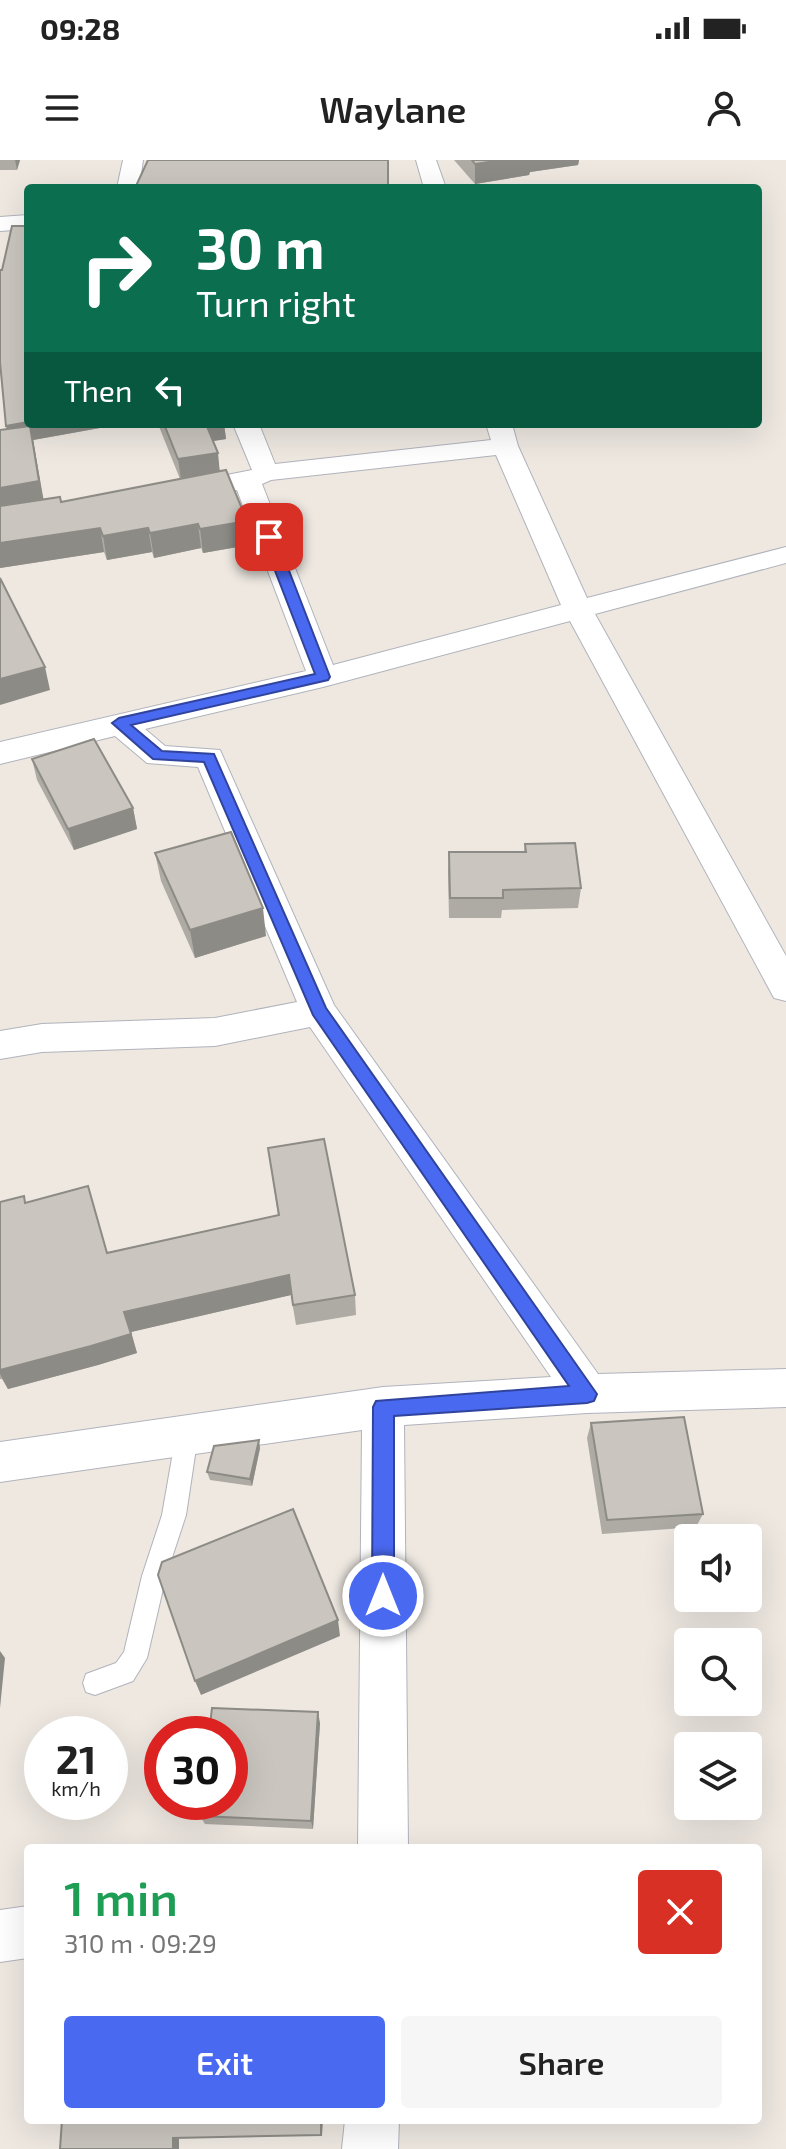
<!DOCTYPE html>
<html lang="en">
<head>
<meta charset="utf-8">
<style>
	:root { --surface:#fff; --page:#f6f6f6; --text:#222; --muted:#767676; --accent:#4a69f1 }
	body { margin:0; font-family:"Exo 2",sans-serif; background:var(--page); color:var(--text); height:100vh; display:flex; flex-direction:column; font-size:30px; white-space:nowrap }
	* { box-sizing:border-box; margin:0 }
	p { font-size:26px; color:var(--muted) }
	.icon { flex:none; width:44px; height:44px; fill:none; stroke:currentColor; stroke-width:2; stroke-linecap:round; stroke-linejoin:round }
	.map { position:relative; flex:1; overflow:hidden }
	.sheet { position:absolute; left:24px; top:1684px; width:738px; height:280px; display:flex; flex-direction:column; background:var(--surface); border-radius:8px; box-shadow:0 8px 32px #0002 }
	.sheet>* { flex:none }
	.guide { position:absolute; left:24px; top:24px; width:738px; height:244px; border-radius:8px; box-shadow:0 8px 32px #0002; background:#0b6e4f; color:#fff; overflow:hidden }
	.tools { position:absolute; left:674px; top:1364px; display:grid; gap:16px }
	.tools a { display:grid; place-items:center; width:88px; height:88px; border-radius:8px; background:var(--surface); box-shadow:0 8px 32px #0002; font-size:40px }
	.speed { position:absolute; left:24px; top:1556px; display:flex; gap:16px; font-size:40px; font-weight:700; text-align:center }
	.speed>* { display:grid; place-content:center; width:104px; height:104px; border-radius:50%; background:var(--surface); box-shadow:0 8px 32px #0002; line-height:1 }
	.speed small { font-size:20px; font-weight:400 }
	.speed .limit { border:12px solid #d22; background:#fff; color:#111 }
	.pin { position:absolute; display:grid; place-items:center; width:68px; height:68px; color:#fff; margin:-34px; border-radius:16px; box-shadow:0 4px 12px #0006 }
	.me { position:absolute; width:88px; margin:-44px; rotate:0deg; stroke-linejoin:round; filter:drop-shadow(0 0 6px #0008) }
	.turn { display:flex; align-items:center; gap:28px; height:168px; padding:0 40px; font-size:36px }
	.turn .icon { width:104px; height:104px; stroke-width:2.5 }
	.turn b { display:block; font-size:56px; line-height:68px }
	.then { display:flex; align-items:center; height:76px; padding:0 40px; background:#0003; gap:16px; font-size:30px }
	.round { display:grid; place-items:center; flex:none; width:84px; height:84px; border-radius:8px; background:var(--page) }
	.headline { display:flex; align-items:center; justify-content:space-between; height:136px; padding:0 40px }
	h1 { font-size:48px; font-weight:600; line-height:60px; color:#1e9e55 }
	.button { display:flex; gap:16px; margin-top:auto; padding:16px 40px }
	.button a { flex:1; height:92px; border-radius:8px; background:var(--accent); color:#fff; font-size:32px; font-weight:600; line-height:92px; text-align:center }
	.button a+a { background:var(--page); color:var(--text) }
	.status { display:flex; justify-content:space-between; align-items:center; height:56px; padding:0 40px; background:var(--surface); direction:ltr }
	.status svg { height:22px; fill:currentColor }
	header { display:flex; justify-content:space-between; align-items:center; height:104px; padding:0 40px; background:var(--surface); font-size:36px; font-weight:600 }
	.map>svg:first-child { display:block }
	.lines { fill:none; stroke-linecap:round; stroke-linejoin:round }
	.service-casing { stroke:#b1b3bc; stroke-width:2 }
	.minor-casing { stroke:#b1b3bc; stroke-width:2 }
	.service { fill:#fff; fill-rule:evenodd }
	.minor { fill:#fff; fill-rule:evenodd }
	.wall { fill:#aeaaa4 }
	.shaded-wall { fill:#8d8b86 }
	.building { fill:#cac6bf; stroke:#8d8b86; stroke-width:2 }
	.route { fill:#4a69f1; stroke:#30449d; stroke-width:2 }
</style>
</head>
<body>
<div class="status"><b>09:28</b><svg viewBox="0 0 49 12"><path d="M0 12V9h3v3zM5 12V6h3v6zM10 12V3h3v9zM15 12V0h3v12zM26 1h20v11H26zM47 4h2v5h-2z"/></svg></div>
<header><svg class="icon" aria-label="menu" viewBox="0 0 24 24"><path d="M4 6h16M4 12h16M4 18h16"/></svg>Waylane<svg class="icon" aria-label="person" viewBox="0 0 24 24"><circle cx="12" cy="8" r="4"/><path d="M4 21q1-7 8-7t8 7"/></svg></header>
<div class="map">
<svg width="786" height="1989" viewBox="0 0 786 1989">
	<rect width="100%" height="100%" fill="#eee8e1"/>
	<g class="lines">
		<defs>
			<path id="service" d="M187,1264L195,1268L198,1275L186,1355L166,1416L147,1498L133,1521L95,1535L86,1532L83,1523L86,1514L116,1503L124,1492L142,1416L162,1355L176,1275L179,1268Z"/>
			<path id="minor" d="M123,0H143L139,28H117Z
				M416,0H436L446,28H424Z
				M28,55V69L0,71V57Z
				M233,264H259L275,304L491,280L486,264H512L518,286L587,438L786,387V403L595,454L786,796V841L774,838L570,461L323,527L145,569L165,586L220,590L334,845L598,1214L786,1209V1247L587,1253L404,1265L408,1688H358L362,1270L0,1322V1282L383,1227L551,1217L310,867L215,886L42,892L0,899V871L42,864L215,858L297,842L198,607L147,603L115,576L0,604V582L306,511L237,330L180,340L171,338L167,332L171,326L252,310ZM496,295L561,445L333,505L262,324L271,320Z
				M28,1746V1798L0,1802V1750Z
				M345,1960H399L398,1989H342Z"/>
		</defs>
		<use href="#service" class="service-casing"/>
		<use href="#minor" class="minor-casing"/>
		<use href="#service" class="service"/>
		<use href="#minor" class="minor"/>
	</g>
	<path class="wall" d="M0,0H20L17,10H0Z
		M454,0H579L578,5L530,12L529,15L475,24Z
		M158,264H224L226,279L213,281L220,312L247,361L249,385L203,393L201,388L154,398L152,392L107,400L104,392L0,408V270L111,266L33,280L43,339L61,342L180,319Z
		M32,599L133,648L137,669L74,690L37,620Z
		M525,684L581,728L578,748L502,750L501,758H449L448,712L449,692H524Z
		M155,693L266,776L195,798L161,721Z
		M268,988L355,1135L356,1155L296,1165L291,1135L131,1172L137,1193L98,1205L8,1229L2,1219H0V1042L24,1036L26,1043L108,1092L278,1055Z
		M591,1263L703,1354L696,1367L602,1374L587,1278Z
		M260,1288L252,1326L210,1320L207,1312Z
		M320,1563L313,1669L205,1664L200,1656Z"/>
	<path class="shaded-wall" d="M15,0H20L17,10Z
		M502,0H579L578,5L530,12L529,15L475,24V4Z
		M28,262V264H111V266L33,280L44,342L0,351V328L10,284L6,266Z
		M205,264H224L226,279L207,282Z
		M218,293L220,314L181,320L178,299Z
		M247,361L249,385L203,393L200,369Z
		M198,364L201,388L154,398L150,373Z
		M100,368L104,392L0,408V383Z
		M148,368L152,392L107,400L103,376Z
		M45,507L50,530L0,545V519Z
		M133,648L137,669L74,690L68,669Z
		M263,748L266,776L195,798L190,770Z
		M289,1115L291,1135L131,1172L137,1193L98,1205L8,1229L0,1214V1210L124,1152Z
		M259,1280L260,1288L252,1326L250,1319Z
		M338,1460L340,1476L201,1535L195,1521Z
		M0,1491L5,1498L0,1548Z
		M318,1552L320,1563L313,1669L311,1661Z
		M321,1960H323L322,1976L321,1975Z
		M173,1978L179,1979V1989H173Z"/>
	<path class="building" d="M148,0H388V28H135Z
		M472,0H502L475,4Z
		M28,54V262L6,266L0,202V110H2L12,66H25Z
		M164,264H206L218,293L178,299Z
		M30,266L39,321L0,328V270Z
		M226,310L247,361L200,369L198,364L150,373L148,368L103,376L100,368L0,383V346L60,337L61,342Z
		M0,418L45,507L0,519Z
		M94,579L133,648L68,669L32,599Z
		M231,672L263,748L190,770L155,693Z
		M575,683L581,728L503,730V738H450L449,692H526L525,684Z
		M324,979L355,1135L293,1145L289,1115L124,1152L131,1174L91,1186L0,1210V1042L24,1036L25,1043L88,1026L107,1093L279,1055L268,988Z
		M684,1257L703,1354L607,1360L591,1263Z
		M259,1280L250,1319L207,1312L214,1286Z
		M293,1349L338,1460L195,1521L158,1415L162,1402Z
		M212,1548L318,1552L311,1661L200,1656L202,1642H230V1574H209Z
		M62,1960H321V1975L173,1978V1989H60Z"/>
	<path class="route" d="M264,374L276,377L330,517L328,520L131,565L162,591L214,594L326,848L597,1234L594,1241L587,1243L394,1256V1436L391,1444L383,1447L376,1444L372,1436L373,1247L376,1241L569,1226L313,855L204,602L153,599L112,563L119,558L315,514L262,377Z"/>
</svg>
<div class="tools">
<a><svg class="icon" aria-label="sound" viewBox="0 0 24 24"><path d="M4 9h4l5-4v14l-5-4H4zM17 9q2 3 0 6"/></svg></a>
<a><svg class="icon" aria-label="search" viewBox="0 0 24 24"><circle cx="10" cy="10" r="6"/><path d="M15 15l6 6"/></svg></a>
<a><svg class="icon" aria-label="layers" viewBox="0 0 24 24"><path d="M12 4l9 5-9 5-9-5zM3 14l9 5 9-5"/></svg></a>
</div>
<div class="speed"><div>21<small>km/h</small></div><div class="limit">30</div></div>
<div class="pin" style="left:269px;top:377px;background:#d93025"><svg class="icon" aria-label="arrive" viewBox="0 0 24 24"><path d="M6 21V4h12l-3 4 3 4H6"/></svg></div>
<svg class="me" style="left:383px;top:1436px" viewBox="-20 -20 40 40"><circle r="17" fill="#4a69f1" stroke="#fff" stroke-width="3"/><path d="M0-11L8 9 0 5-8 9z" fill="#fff"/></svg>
<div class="guide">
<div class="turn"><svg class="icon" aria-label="right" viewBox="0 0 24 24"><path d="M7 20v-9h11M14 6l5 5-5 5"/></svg><div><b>30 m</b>Turn right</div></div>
<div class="then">Then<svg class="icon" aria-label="left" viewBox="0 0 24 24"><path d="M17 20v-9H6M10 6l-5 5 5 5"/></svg></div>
</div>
<section class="sheet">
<div class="headline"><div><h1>1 min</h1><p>310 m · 09:29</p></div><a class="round" style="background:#d93025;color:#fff"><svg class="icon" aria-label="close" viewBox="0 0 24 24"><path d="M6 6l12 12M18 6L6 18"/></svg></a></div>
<div class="button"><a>Exit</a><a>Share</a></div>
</section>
</div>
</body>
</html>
